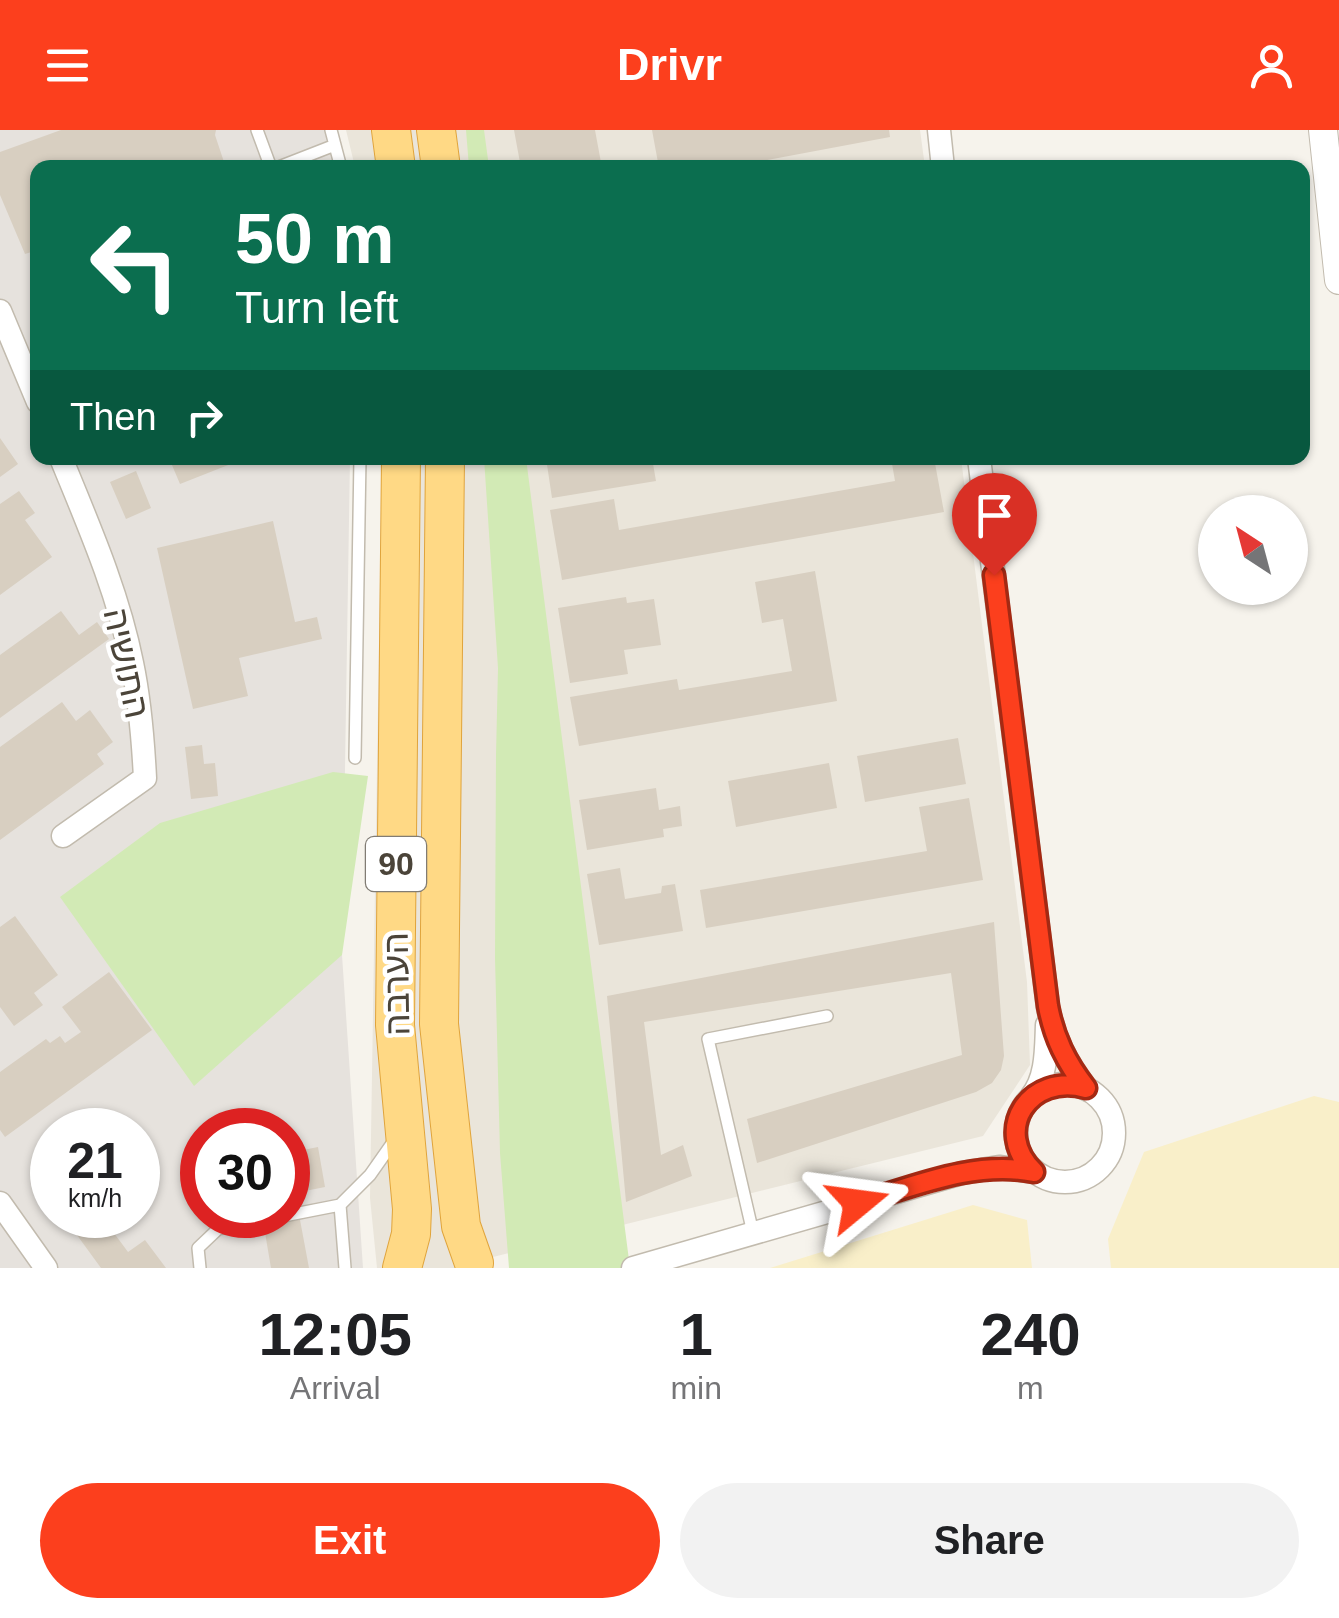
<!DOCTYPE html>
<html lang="en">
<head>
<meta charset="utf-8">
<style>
	:root { --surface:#fff; --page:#f2f2f2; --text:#202124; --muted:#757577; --accent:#fc3f1d }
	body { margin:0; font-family:Helvetica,Heebo,sans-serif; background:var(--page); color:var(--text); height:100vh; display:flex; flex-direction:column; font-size:38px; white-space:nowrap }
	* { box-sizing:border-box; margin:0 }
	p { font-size:32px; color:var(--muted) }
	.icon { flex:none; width:55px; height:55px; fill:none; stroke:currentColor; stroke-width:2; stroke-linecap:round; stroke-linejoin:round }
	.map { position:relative; height:1138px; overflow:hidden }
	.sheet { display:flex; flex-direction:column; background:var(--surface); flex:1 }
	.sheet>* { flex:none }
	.banner { position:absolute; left:30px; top:30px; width:1280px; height:305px; border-radius:20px; box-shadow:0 2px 8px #0004; background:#0b6e4f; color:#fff; overflow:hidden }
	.needle { width:65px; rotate:324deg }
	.fabs { position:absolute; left:1198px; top:365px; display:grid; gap:20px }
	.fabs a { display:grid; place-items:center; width:110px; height:110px; border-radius:50%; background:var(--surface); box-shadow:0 2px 8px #0004; font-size:50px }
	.speed { position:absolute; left:30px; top:978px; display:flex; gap:20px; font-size:50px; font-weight:700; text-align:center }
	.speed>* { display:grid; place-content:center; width:130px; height:130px; border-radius:50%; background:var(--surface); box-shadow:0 2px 8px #0004; line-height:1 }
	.speed small { font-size:25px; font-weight:400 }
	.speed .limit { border:15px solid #d22; background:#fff; color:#111 }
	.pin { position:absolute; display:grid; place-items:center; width:85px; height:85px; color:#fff; margin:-102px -42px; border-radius:50% 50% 50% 0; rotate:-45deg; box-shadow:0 0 10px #0007 }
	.pin .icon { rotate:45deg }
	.me { position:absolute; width:110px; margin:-55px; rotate:74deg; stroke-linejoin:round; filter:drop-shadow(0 0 8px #0008) }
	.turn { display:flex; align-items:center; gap:35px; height:210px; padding:0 40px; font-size:45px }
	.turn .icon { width:130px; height:130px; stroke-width:2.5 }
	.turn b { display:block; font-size:70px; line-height:85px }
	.then { display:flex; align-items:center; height:95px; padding:0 40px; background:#0003; gap:20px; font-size:38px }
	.eta { display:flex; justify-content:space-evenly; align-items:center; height:170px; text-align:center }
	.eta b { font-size:60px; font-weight:700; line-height:70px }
	.action { display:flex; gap:20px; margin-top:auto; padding:20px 40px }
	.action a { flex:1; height:115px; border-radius:60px; background:var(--accent); color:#fff; font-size:40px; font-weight:700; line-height:115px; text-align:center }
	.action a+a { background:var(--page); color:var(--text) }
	header { display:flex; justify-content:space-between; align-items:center; height:130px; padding:0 40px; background:var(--accent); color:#fff; font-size:45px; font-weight:700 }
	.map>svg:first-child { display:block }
	.residential { fill:#eae5da }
	.industrial { fill:#e6e2dd; fill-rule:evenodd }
	.green { fill:#d2eab5 }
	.sand { fill:#f9efc9 }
	.building { fill:#d8cfc1 }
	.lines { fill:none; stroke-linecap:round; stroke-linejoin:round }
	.service-casing { stroke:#c2bbae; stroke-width:14 }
	.minor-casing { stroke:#c2bbae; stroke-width:25 }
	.tertiary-casing { stroke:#c2bbae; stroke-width:30 }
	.trunk-casing { stroke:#e0a43c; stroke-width:40 }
	.service { stroke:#fff; stroke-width:11 }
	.minor { stroke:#fff; stroke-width:22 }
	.tertiary { stroke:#fff; stroke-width:28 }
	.trunk { stroke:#ffd985; stroke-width:38 }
	.route-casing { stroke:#a42913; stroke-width:25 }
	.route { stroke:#fc3f1d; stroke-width:18 }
	.labels { text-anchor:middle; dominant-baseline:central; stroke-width:9; stroke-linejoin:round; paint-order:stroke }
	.shield { fill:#fff; stroke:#817c74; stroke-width:2.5 }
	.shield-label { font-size:32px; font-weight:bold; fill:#4b4439 }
	.street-label { font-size:35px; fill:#4b4439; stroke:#fff }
</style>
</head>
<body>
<header><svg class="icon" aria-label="menu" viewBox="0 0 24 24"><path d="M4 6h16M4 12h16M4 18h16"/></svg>Drivr<svg class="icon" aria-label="person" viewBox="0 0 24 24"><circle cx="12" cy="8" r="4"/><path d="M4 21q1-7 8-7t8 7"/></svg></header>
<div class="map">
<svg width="1339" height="1138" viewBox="0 0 1339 1138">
	<rect width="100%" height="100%" fill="#f6f3ec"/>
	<path class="residential" d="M346,0H920L925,37H355Z
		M382,328H961L1027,852L1030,935L983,1006L485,1129V1138H377L370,1068Z"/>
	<path class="industrial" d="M0,0H328L339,37L38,38V328H350L342,825L363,1138H0ZM52,1000H138V1085H52ZM202,1000H288V1085H202Z"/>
	<path class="green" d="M466,0H484L489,37H469Z
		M484,328H526L630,1138H509L500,1023L495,828L496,625L498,538Z
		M333,642L368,646L342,825L194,956L60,767L160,693Z"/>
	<path class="sand" d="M1314,966L1339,972V1138H1111L1108,1109L1144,1022Z
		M973,1075L1027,1090L1032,1138H770Z"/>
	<path class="building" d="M61,0H216L215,5L226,38H38V120L25,124L0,65V22Z
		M514,0H595L602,38H521Z
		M652,0H889L890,7L724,38H659Z
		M0,308L18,334L0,347Z
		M169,328H246L180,354Z
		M546,328H652L656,351L552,368Z
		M891,328H934L944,382L562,450L550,380L614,369L619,400L895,351Z
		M136,341L151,378L126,389L110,352Z
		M19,361L35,383L25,390L52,427L0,465V374Z
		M273,391L295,492L317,487L322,509L239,528L248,566L193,579L157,418Z
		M815,441L837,571L579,616L570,567L677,549L679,560L792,541L783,489L762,493L755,452Z
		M626,467L627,473L654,469L661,515L624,520L628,544L570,553L558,478Z
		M61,481L79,505L97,492L109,509L0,588V525Z
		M62,572L76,591L90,580L113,612L97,624L104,634L0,710V617Z
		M958,608L966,654L865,672L857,626Z
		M202,615L204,634L215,633L218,666L191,669L185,617Z
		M829,633L837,678L736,697L728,651Z
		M656,658L659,680L680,676L682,696L663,699L664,707L587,720L579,670Z
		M969,668L983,750L706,798L700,760L927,721L919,677Z
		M620,738L625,769L661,763L662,756L675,754L683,801L599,815L587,744Z
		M15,786L58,845L34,863L43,875L14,896L0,877V797Z
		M994,792L1004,926L1001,940L992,953L976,962L757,1033L747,989L962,925L951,843L644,892L661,1025L683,1015L692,1046L626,1072L607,866Z
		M109,842L152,900L5,1007L0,1000V942L46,909L50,913L60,906L65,913L81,902L62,877Z
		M318,1017L325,1057L295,1063L309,1138H271L262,1085H288V1023Z
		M52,1034V1075L34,1049Z
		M97,1085H130L111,1099L128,1122L145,1110L166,1138H101L74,1101Z"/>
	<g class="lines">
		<defs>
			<path id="service" d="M257,0L271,38
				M331,0L341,38
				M276,38L335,15
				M355,628L360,328
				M340,1075L345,1138
				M753,1103L708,909L827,886
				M200,1138L198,1118L218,1099L340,1075L370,1045L396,1008"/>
			<path id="minor" d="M939,0L943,38
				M0,181L38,272
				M61,328C88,394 118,462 132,533C140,571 143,609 145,648L63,706
				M979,328L1048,877C1054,908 1066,932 1086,958
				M1016 1003a49 49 0 1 1 98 0a49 49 0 1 1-98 0Z
				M1031,967C1047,948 1046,919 1047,895
				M0,1073L46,1138
				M633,1138L962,1043L999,1037L1035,1042"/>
			<path id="tertiary" d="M1323,0L1339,150"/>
			<path id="trunk" d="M391,0L396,38
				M436,0L441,38
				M401,328L395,895L412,1079L411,1104L402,1138
				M445,328L439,894L461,1096L474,1133"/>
		</defs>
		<use href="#service" class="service-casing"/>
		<use href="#minor" class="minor-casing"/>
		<use href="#tertiary" class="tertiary-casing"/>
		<use href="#trunk" class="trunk-casing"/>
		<use href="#service" class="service"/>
		<use href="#minor" class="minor"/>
		<use href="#tertiary" class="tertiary"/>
		<use href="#trunk" class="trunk"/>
	</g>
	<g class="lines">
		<defs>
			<path id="route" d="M858,1073C915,1056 975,1030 1034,1042C991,1000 1030,942 1086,958C1066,932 1054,908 1048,876L994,445"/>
		</defs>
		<use href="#route" class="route-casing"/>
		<use href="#route" class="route"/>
	</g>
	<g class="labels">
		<rect class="shield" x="366" y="707" width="60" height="54" rx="8"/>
		<g class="shield-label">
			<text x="396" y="734">90</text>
		</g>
		<g class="street-label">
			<text transform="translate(127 533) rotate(78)">התושיה</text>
			<text transform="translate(396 854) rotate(-91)">הערבה</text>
		</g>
	</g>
</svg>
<div class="fabs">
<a><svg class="needle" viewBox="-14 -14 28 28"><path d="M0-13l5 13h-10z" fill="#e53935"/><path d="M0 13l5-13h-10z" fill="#757577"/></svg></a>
</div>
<div class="speed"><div>21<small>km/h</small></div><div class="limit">30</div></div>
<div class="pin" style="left:994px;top:445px;background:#d93025"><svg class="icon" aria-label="arrive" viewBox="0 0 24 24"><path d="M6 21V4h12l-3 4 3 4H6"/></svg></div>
<svg class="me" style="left:858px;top:1073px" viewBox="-20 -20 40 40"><path d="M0-17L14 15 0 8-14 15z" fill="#fc3f1d" stroke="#fff" stroke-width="4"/></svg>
<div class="banner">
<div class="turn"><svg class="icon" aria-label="left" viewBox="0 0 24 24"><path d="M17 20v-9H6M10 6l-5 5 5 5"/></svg><div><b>50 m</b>Turn left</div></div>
<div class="then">Then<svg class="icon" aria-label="right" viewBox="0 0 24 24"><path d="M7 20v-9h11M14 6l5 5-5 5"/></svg></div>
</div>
</div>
<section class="sheet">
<div class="eta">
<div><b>12:05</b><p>Arrival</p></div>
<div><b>1</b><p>min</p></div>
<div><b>240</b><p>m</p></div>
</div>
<div class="action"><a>Exit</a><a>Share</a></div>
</section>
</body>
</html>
